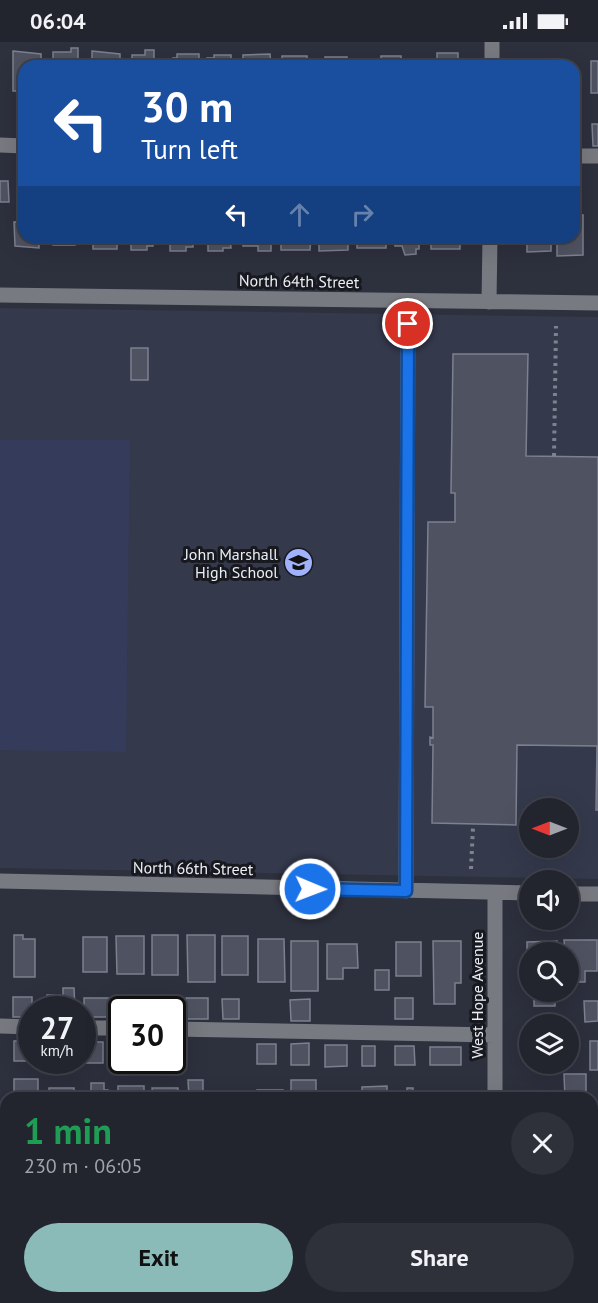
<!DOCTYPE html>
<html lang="en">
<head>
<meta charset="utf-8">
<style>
	:root { --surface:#22242e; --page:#2e303a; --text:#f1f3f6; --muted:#a2a4aa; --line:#3f414a; --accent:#8bbbb9 }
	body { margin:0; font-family:"PT Sans",sans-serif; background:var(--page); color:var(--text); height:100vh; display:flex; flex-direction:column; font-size:22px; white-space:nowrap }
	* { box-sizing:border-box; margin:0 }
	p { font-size:20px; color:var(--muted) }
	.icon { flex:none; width:33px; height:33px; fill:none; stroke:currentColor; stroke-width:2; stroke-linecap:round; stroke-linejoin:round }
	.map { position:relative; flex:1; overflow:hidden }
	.side { position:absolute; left:0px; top:1050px; width:598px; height:212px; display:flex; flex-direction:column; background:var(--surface); border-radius:18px 18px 0 0; box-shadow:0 6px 24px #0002,0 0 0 2px var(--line) }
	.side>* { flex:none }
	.hud { position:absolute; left:18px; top:18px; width:562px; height:183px; border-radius:18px; box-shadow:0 6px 24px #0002,0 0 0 2px var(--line); background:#1a4fa0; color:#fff; overflow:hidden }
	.needle { width:39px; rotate:270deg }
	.fabs { position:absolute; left:519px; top:756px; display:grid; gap:12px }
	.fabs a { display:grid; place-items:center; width:60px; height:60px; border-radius:50%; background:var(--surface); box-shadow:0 6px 24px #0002,0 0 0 2px var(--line); font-size:30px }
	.speed { position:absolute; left:18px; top:954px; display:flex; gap:12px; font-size:30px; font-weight:700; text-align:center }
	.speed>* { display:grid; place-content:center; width:78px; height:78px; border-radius:50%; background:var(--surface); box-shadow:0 6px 24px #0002,0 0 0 2px var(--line); line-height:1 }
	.speed small { font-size:15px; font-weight:400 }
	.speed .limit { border:3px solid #111; border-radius:9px; background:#fff; color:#111 }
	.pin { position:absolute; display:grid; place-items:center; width:51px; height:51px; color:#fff; margin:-26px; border:3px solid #fff; border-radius:50%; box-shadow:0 2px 6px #0007 }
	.me { position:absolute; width:66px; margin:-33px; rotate:91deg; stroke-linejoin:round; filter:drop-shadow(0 0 4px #0008) }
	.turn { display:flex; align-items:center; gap:21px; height:126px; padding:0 24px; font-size:27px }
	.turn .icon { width:78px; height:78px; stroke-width:2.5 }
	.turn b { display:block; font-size:42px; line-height:51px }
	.lanes { display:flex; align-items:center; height:57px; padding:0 24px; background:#0003; justify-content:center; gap:30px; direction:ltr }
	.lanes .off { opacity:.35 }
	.round { display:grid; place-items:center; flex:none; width:63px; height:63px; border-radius:32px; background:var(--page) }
	.summary { display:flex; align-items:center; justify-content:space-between; height:102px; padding:0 24px }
	h1 { font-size:36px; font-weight:600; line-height:45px; color:#1e9e55 }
	.button { display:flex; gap:12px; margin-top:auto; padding:12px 24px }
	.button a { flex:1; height:69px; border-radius:36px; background:var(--accent); color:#111; font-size:24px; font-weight:600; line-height:69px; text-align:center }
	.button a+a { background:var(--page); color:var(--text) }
	.status { display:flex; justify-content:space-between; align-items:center; height:42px; padding:0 30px; background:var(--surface); direction:ltr }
	.status svg { height:16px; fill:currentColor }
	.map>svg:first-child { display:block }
	.built { fill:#34394c; fill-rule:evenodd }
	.green { fill:#353b5a }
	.building { fill:#4f5260; stroke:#7c808f; stroke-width:1.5 }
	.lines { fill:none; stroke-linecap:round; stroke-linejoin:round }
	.path { stroke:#7f828d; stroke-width:4; stroke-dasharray:3 4.5; stroke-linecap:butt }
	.minor { stroke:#787a81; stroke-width:15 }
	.route-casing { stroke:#114b97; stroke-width:15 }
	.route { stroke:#1a73e8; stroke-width:10 }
	.labels { text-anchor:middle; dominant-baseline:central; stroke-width:6; stroke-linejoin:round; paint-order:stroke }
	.street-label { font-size:16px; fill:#ebeef6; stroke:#17191f }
	.poi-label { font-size:16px; fill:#ebeef6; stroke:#17191f; text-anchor:end }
</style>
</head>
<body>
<div class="status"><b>06:04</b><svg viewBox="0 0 49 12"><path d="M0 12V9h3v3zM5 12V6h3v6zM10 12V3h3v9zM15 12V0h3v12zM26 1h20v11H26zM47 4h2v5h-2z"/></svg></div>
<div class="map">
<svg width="598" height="1261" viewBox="0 0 598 1261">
	<rect width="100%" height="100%" fill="#2d303d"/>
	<path class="built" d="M0,266L598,275V837L0,826ZM530,766H568V806H530Z"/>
	<path class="green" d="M0,398H130L126,710L0,708Z"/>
	<path class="building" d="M71,6H78V24H53V10H71Z
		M145,8H154V24H132V13H145Z
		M13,9L41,12V24H24V49H13Z
		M92,9L120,12V24H92Z
		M437,11H458V24H429V20H437Z
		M177,12H199V24H173V16H177Z
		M270,12L271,24H243V13Z
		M214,13H231V24H207V16H214Z
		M282,14H307V24H282Z
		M381,14H401V24H376V18H381Z
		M325,15H347V24H320V18H325Z
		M591,19H598V51H591Z
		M531,20H556V24H531Z
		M592,82H598V104H593Z
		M18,121H24V139H18Z
		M0,139H8L9,160H0Z
		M574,173H583V213L557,214V195H574Z
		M14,180H24V195H39V206L15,204Z
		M53,195H75V203H53Z
		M93,195H117V207H93Z
		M131,195H153V204H147V208H131Z
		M170,195H193V205H186V209H170Z
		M208,195H230L231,206H223V209H208Z
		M243,195H271V209H258V204H243Z
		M281,195H311L310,208H281Z
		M319,195H348V208L319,209Z
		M357,195H386V206H357Z
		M394,195H419V207H416V212L405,213L402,204H395Z
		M431,195H460V207H431Z
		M527,195H551V209L527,210Z
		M131,306H148V338H131Z
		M453,312H528L526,414L598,415V768H596L597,704L517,703L516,783L432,781L433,703H430V695L433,696V665H425L428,480H455V451H451Z
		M14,893H23V897H35V935H14Z
		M152,893H178V933H152Z
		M187,893H215V940H188Z
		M116,894H144V932H117Z
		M222,894H248V933H222Z
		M83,895H107V930H83Z
		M258,897H284L285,940H258Z
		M564,898H597V929H585V940H568V910H565Z
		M291,899H318V949H291Z
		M433,899H461V941H455V962H434Z
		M557,899V910H530V933H527V900Z
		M396,900H421V934H396Z
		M327,902H357L358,926H343V937H327Z
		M375,928H389V948H375Z
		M63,946H74L75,968H47V953H60V957H63Z
		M534,950H555V964H534Z
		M13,955H32V975H13Z
		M84,956H111V975H84Z
		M140,956V968H122V975H118V957Z
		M186,956H208V977H186Z
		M395,956H413V977H395Z
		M150,957H172V968H150Z
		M222,957H239V977H223Z
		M310,957V979H291L290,958Z
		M584,959H598V979L585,980Z
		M14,999H28L29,1019H14Z
		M590,999H598V1028H590Z
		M83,1000H103V1021H83Z
		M119,1001H122V1018H138V1022H119Z
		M172,1001H176V1021L152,1022V1018H172Z
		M309,1001V1023H291V1002Z
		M257,1002H276V1022H257Z
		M325,1003H347V1024L325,1025Z
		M362,1004H375V1024H362Z
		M395,1004H414L415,1023H395Z
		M430,1005H461V1023H430Z
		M564,1032H586V1056H593L594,1091L592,1056H565Z
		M14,1037H38V1056H14Z
		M188,1038H203V1052L250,1049V1056H189Z
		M291,1038H316V1056H291Z
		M91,1041H104V1048H108V1056H83V1049H91Z
		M118,1044H144V1056H118Z
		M387,1044V1056H362V1045Z
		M49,1046H74V1056H49Z
		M152,1046H178V1056H153Z
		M407,1046H413V1050H421V1056H396V1050H407Z
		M257,1048H283V1056H257Z
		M0,1173H6V1216H0Z
		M14,1256H32V1261H14Z
		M49,1256H69L70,1261H49Z
		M117,1256H138V1259L117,1260Z
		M170,1256H190V1261H170Z
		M236,1256H253V1261H236Z
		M257,1256H276V1261H257Z
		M293,1256H313V1261H293Z
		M326,1256H351V1261H326Z
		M362,1256H383V1261H362Z
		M543,1256H561V1261H543Z
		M565,1256H585V1261H565Z"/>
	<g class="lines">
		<path class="path" d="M554,414L556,284
			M471,827L473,785"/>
		<path class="minor" d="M492,24V0
			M0,103L24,104
			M574,114H598
			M0,253L598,261
			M489,260L490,195
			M0,839L530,851
			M406,849L408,259
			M568,852H598
			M0,984L32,985
			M82,986H122
			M172,987L495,993
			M495,1056V851
			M0,1126H6
			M592,1139L598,1140
			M495,1256V1261"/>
	</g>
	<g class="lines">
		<defs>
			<path id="route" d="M310,847L406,849L408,282"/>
		</defs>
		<use href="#route" class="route-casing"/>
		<use href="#route" class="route"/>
	</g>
	<defs>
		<symbol id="school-disc" viewBox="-11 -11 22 22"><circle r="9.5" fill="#a1b2fd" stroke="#17191f"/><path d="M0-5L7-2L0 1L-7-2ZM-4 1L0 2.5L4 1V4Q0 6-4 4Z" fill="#111"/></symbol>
	</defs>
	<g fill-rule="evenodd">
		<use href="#school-disc" x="282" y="504" width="33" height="33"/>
	</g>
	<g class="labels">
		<g class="street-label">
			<text transform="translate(299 239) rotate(1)">North 64th Street</text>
			<text transform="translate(193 826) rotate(1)">North 66th Street</text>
			<text transform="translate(477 953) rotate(-90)">West Hope Avenue</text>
		</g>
		<g class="poi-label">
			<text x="278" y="512">John Marshall<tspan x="278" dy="18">High School</tspan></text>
		</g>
	</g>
</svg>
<div class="fabs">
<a><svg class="needle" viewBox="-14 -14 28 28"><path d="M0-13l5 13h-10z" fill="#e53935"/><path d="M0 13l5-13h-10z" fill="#a2a4aa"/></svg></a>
<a><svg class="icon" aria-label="sound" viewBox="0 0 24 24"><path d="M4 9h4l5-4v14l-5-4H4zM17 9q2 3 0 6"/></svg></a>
<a><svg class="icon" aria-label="search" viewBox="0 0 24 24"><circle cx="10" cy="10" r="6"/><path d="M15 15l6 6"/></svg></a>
<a><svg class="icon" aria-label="layers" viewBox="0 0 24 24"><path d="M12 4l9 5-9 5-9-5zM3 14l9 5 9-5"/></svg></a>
</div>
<div class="speed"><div>27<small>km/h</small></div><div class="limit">30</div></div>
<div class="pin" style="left:408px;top:282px;background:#d93025"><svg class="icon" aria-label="arrive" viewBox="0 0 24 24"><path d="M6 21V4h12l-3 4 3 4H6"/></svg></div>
<svg class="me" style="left:310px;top:847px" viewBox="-20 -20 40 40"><circle r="17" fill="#1a73e8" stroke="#fff" stroke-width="3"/><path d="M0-11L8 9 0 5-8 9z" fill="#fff"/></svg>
<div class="hud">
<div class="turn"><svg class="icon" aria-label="left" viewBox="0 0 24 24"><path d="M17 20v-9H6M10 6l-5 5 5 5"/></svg><div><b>30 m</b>Turn left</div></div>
<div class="lanes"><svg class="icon" aria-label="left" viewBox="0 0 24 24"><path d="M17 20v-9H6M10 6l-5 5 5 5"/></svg><svg class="icon off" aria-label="ahead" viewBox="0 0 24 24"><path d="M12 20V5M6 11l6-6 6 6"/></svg><svg class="icon off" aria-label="right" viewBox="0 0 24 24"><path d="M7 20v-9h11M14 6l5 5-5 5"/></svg></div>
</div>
<section class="side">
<div class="summary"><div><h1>1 min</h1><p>230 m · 06:05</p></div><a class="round"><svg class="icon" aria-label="close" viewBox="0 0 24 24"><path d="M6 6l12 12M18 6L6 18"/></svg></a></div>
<div class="button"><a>Exit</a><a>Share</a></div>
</section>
</div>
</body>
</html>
